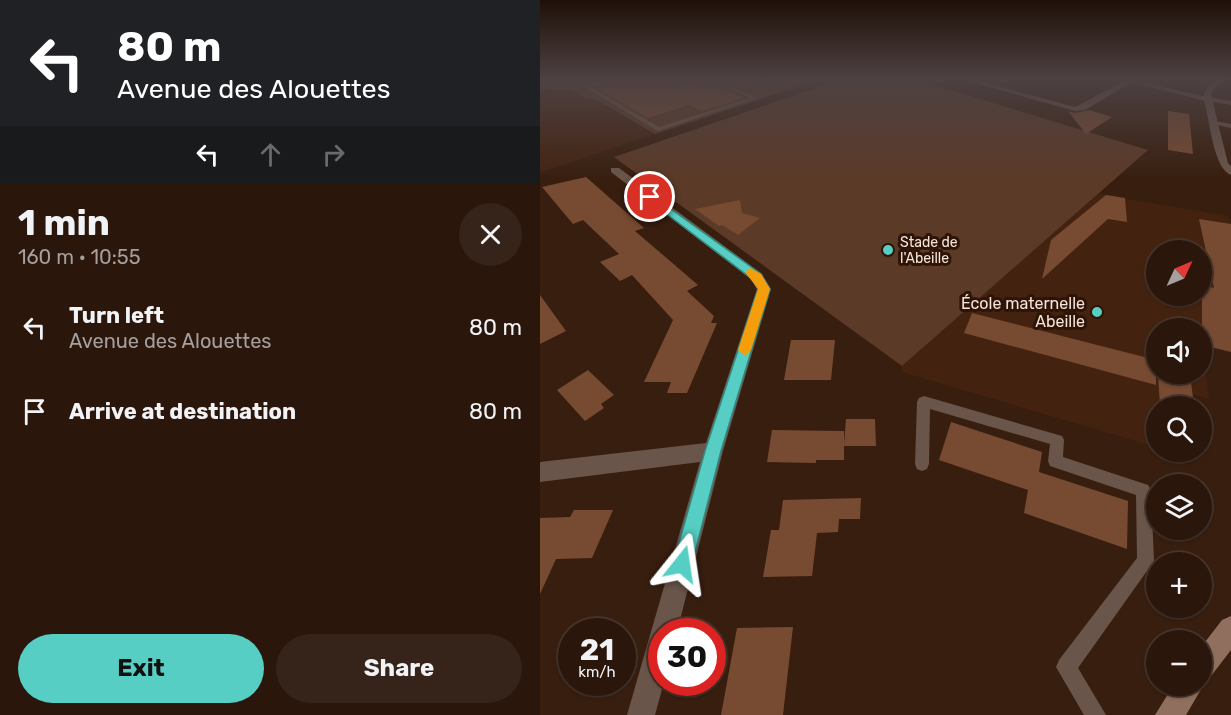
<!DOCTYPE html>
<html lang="en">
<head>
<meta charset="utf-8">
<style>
	:root { --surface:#2a160b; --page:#362319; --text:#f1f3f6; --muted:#a59f9d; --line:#46352c; --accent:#56cec3 }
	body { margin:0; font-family:Rubik,sans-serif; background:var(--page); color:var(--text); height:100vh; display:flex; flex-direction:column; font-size:22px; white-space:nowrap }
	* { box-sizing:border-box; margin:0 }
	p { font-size:20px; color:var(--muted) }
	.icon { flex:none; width:33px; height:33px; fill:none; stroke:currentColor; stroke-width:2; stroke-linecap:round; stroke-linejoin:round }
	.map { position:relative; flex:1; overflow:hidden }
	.panel { display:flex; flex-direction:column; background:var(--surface); width:540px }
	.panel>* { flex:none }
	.hud { background:#202124; color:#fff; overflow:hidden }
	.needle { width:39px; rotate:46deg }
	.tools { position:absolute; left:606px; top:240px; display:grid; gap:12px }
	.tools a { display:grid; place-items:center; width:66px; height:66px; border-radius:50%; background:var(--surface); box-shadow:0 2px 4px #0004,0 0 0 2px var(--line); font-size:30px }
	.speed { position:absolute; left:18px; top:618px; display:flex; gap:12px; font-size:30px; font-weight:700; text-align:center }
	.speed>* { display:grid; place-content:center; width:78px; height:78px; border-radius:50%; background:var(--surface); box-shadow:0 2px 4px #0004,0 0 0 2px var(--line); line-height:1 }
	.speed small { font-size:15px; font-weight:400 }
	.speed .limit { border:9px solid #d22; background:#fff; color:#111 }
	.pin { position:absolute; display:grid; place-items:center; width:51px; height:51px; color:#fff; margin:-26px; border:3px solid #fff; border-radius:50%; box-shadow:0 2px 6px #0007 }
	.me { position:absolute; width:66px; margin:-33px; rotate:15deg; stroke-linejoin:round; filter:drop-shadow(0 0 4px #0008) }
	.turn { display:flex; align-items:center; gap:21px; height:126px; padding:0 18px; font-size:27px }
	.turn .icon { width:78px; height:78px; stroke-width:2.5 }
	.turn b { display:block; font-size:42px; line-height:51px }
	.lanes { display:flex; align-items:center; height:57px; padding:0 18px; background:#0003; justify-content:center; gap:30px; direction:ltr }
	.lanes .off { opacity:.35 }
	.round { display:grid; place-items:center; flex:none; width:63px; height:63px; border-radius:32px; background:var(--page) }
	.head { display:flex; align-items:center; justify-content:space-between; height:102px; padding:0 18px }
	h1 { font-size:36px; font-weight:700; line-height:45px }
	.action { display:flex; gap:12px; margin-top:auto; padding:12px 18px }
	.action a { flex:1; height:69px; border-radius:36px; background:var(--accent); color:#111; font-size:24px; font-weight:700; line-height:69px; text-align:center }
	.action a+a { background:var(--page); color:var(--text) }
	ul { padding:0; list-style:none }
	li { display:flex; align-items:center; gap:18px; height:84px; padding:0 18px }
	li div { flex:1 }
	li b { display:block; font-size:22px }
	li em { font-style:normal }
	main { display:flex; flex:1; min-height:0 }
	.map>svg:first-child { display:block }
	.built { fill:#432310; fill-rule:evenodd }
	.green { fill:#5b3a27 }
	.building { fill:#774a32 }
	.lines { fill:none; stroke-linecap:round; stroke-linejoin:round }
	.service { fill:#69554a; fill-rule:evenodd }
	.minor { fill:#69554a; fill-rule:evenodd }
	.secondary { fill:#906f5e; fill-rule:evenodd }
	.route { fill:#56cec3; stroke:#38867f; stroke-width:1.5 }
	.slow { fill:#f59e0b }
	.poi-dot { fill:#56cec3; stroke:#2d1406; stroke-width:2 }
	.labels { text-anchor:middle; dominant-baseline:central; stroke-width:6; stroke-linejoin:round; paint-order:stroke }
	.far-poi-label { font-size:14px; fill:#f6e4da; stroke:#2d1406; text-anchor:start }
	.poi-label { font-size:16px; fill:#f6e4da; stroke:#2d1406; text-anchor:end }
</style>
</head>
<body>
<main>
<section class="panel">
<div class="hud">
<div class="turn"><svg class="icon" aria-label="left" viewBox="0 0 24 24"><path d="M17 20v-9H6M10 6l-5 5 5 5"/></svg><div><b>80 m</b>Avenue des Alouettes</div></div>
<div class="lanes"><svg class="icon" aria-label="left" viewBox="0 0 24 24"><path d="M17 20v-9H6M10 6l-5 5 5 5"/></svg><svg class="icon off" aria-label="ahead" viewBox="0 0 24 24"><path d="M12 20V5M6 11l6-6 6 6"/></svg><svg class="icon off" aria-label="right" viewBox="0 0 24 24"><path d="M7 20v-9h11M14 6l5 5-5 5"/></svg></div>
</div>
<div class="head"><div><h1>1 min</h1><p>160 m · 10:55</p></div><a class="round"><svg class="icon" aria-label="close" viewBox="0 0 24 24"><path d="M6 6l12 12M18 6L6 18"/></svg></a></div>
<ul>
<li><svg class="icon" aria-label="left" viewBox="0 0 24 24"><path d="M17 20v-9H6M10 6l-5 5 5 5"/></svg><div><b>Turn left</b><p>Avenue des Alouettes</p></div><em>80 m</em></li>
<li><svg class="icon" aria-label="arrive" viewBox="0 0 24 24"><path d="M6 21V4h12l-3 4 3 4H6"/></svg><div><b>Arrive at destination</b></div><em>80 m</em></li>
</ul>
<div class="action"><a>Exit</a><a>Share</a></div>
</section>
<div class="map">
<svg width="691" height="715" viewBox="0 0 691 715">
	<rect width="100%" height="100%" fill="#381e0f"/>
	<path class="built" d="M0,89L32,90L44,98L59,101L115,134L0,173Z
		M558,194L688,216L691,225V352L663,346L669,399L653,394L654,406H616V447L362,372V366ZM616,250H662V296H616ZM616,328H662V374H616Z"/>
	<path class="green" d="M4,79H203L275,81L115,134L59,101L44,98L32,90L0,89V81Z
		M302,79H374L608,150L362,366L74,157Z"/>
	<path class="building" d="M85,79H129L144,86L163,80L204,98L161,111L149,105L108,118L57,88Z
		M549,110L572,117L546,134L528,111L535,113Z
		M628,111L649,114L653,154L628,150Z
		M46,177L104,228L95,231L158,285L147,291L174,316L171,323H177L147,393H127L131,382H104L133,320L92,275L80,281L60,262L79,254L43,220L33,224L2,187Z
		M566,195L585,198L587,222L568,219L502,279L511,240Z
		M200,200L202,213L220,218L198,235L182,225L179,226L155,209Z
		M659,219L691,224V352L662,345V285L674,288Z
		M0,295L26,331L0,344Z
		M432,313L616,360V385L424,333Z
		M251,340H295L291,380H244Z
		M48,370L74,395L61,404L64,408L45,421L17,390Z
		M618,374H650L654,406H620Z
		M306,419H335L336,446H304V460H276V463L227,462L232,430L304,431V444Z
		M411,422L502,452L499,472L588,501L587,549L484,513L488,490L399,460Z
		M321,498L320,519H299L298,532L277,533L272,576L223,577L231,530H239L243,500Z
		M34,510H73L52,558L16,559L0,594V518L30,517Z
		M253,627L243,715H181L197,628Z"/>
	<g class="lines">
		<path class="service" d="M71,79H79L51,87L119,127L210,98L167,79H173L218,98L118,131L43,86Z
			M667,97L691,101V105L665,100Z
			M675,121L691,124V128L673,124L672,123Z
			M384,396L522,436L524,440L523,457L608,485L611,490L614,561L538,668L566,715H544L516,667L519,660L597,558L596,495L510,466L508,461L510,444L390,409L389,464L387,469L382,471L377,469L375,464L377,402L379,398Z"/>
		<path class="minor" d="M421,79H432L535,107L588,79L663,96C666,85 675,79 686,79C683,83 675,86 672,91C670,96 686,153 688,163L691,166V175C673,168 670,120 664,101L592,82L545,110L535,111Z
			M71,168H79L222,274L231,289L183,451L137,632H122V682H124L115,715H87L160,462L0,482V462L166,443L217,289L212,280L71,172Z"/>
		<path class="secondary" d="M691,616V650L671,676L662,680V646L682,620Z
			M662,683L663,686L646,715H615L633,686H662Z"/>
	</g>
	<linearGradient id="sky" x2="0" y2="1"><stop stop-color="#1f1008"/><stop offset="0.44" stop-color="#4d4142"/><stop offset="1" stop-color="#4d4142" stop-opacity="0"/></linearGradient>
	<rect width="691" height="179" fill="url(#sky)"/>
	<path class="route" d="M110,194L221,274L230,289L181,451L152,564L149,571L142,574L135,571L133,564L165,451L218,289L212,279L107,199V195Z"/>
	<path class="slow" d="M210,268L221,274L230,289L211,350L205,356L198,350L218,289L205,272Z"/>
	<g class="poi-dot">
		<circle cx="348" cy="250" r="6"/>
		<circle cx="557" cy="312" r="6"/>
	</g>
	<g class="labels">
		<g class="far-poi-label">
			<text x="360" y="242">Stade de<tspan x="360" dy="16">l'Abeille</tspan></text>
		</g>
		<g class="poi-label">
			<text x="545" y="303">École maternelle<tspan x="545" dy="18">Abeille</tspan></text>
		</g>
	</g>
</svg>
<div class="tools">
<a><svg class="needle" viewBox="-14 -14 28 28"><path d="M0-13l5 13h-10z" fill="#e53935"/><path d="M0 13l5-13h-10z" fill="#a59f9d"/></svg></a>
<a><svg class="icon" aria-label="sound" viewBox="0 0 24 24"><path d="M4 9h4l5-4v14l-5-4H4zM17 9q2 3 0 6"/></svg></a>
<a><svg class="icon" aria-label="search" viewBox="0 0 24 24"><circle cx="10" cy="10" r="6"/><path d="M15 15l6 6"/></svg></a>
<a><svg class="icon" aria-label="layers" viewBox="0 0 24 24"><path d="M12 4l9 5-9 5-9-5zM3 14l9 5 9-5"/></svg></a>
<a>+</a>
<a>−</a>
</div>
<div class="speed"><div>21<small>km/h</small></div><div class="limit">30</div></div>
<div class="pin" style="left:110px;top:197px;background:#d93025"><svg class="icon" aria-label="arrive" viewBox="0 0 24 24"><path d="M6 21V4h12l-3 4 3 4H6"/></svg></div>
<svg class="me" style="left:142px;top:564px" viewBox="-20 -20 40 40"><path d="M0-17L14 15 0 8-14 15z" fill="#56cec3" stroke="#fff" stroke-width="4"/></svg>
</div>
</main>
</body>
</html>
